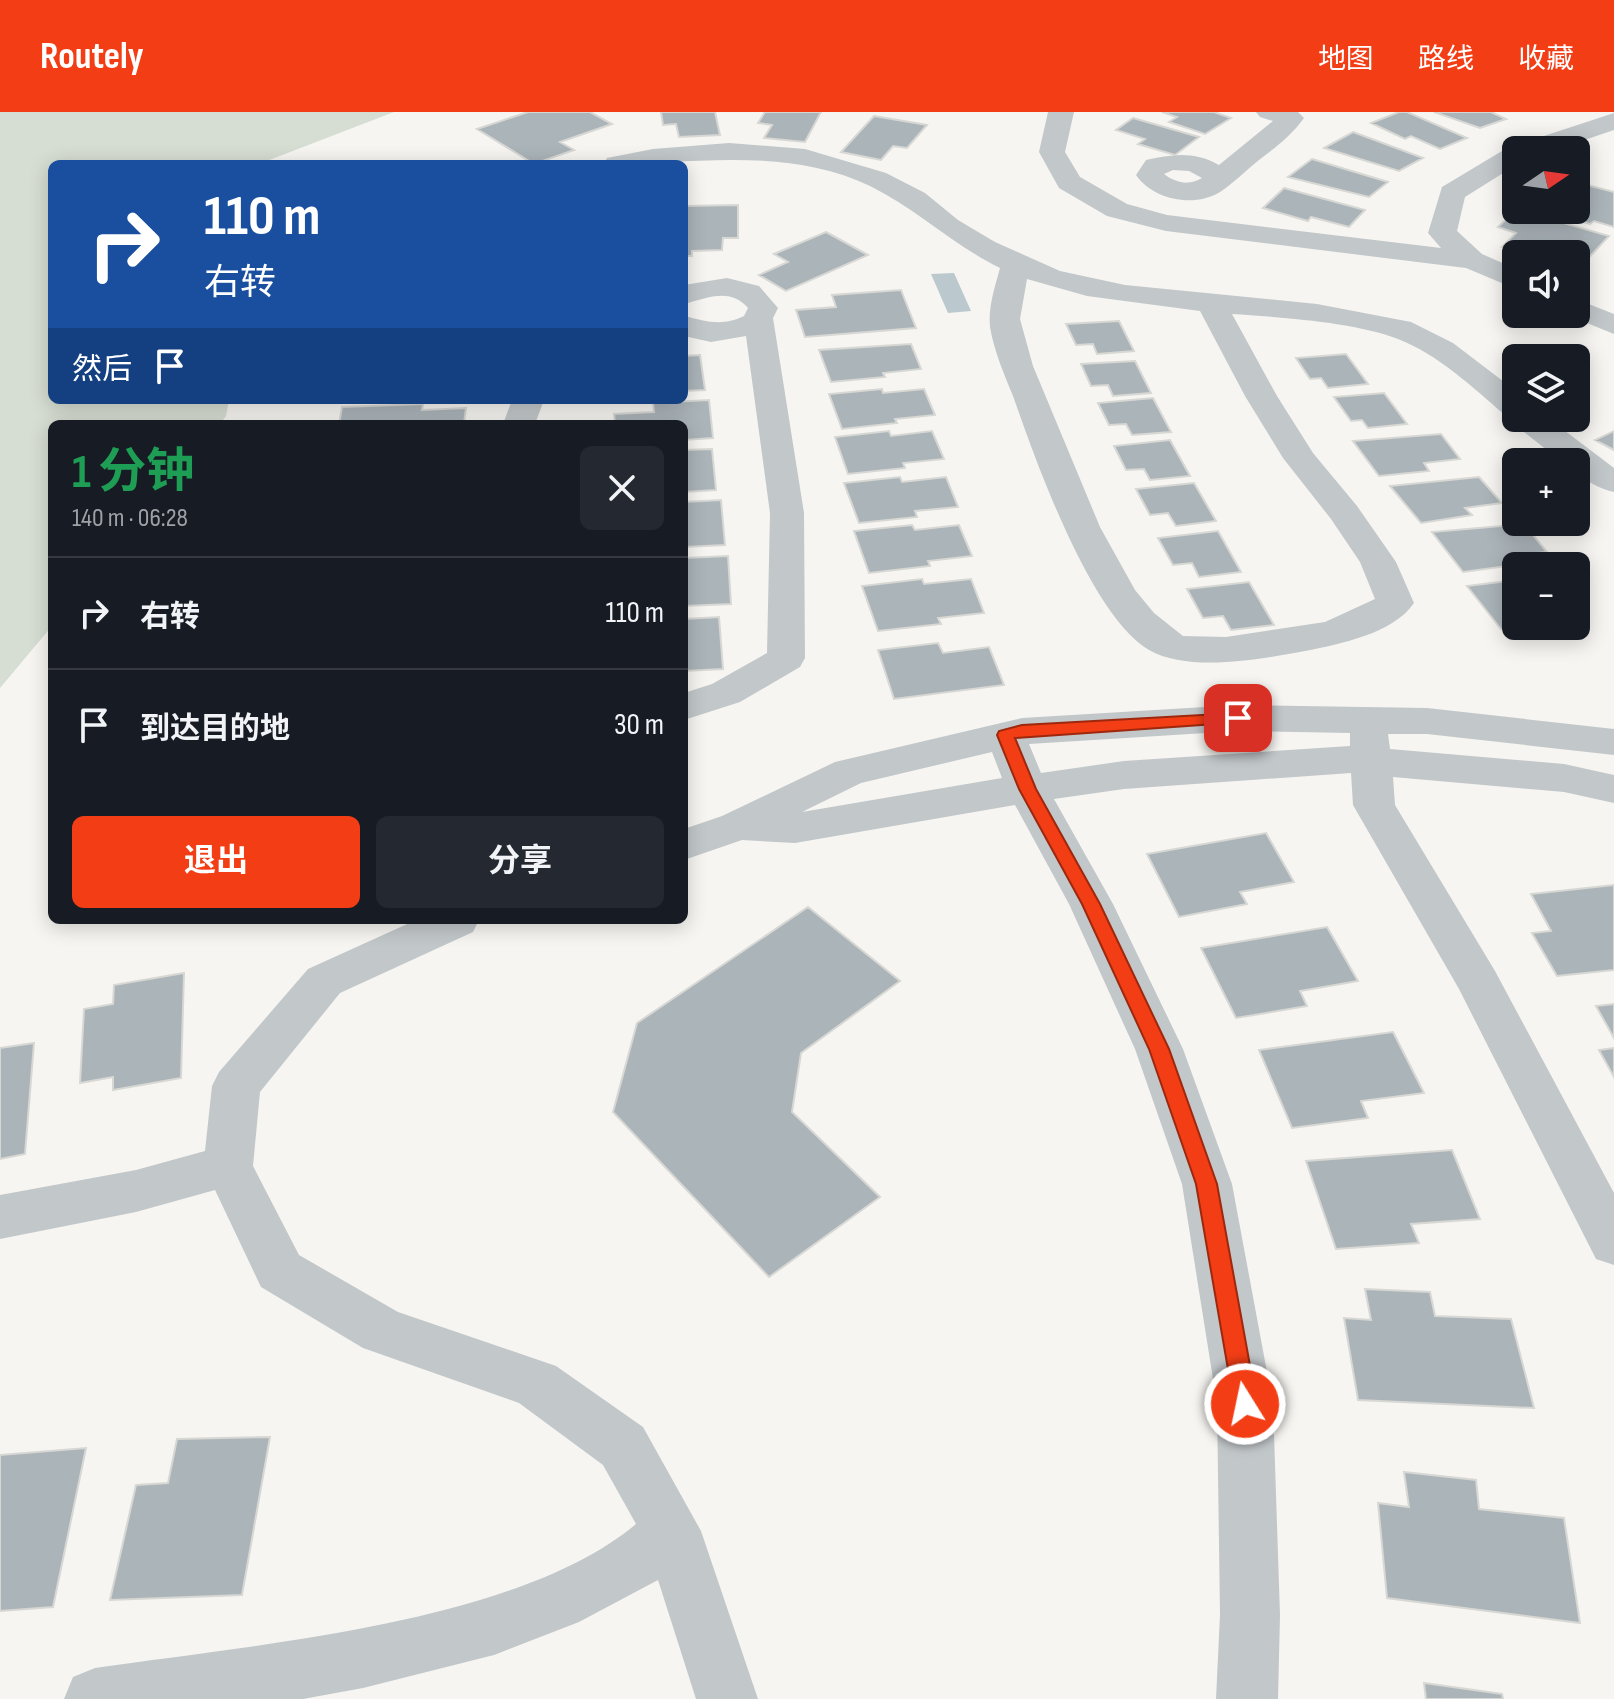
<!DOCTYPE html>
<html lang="zh">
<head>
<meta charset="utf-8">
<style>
	:root { --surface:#171b24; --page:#242831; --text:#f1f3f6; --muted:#9ea1a6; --line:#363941; --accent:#f23d15 }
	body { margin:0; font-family:"Sofia Sans Condensed","Noto Sans SC",sans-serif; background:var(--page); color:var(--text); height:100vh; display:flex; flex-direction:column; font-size:30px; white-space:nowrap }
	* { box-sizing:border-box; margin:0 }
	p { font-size:26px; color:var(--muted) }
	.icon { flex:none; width:44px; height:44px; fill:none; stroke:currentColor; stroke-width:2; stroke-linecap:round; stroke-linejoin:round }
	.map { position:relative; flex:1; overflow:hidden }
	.sheet { position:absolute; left:48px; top:308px; width:640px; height:504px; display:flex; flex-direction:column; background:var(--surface); border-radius:12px; box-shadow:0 4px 20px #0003 }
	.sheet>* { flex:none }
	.banner { position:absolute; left:48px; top:48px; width:640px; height:244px; border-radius:12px; box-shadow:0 4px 20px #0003; background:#1a4fa0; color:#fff; overflow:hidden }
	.needle { width:52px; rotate:77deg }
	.controls { position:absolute; left:1502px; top:24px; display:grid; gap:16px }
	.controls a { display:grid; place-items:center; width:88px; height:88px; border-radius:12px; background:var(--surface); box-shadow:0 4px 20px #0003; font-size:40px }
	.pin { position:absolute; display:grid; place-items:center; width:68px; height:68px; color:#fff; margin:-34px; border-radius:16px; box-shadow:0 4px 12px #0006 }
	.me { position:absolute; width:88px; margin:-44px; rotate:350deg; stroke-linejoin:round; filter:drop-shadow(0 0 6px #0008) }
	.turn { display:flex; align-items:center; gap:28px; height:168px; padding:0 24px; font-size:36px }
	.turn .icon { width:104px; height:104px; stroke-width:2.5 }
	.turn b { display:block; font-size:56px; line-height:68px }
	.then { display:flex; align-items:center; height:76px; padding:0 24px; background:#0003; gap:16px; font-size:30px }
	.round { display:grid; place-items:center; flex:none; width:84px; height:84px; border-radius:12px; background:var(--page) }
	.head { display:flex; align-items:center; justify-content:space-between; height:136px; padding:0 24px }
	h1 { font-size:48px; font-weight:700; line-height:60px; color:#1e9e55 }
	.button { display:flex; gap:16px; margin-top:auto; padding:16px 24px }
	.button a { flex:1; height:92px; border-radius:12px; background:var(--accent); color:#fff; font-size:32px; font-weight:700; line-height:92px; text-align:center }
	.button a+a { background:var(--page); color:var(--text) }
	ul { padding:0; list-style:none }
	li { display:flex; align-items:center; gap:24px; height:112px; padding:0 24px; border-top:2px solid var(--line) }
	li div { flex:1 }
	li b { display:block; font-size:30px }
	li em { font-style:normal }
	header { display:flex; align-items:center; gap:48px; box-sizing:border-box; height:112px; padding:0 40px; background:var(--accent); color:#fff }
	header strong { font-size:38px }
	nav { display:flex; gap:44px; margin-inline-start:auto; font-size:28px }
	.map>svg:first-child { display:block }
	.green { fill:#d6ddd2 }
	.water { fill:#bbc8cd }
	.building { fill:#abb4b9; stroke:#d7d7d4; stroke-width:2 }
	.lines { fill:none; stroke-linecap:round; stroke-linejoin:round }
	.minor { fill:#c2c7ca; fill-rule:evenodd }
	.route { fill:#f23d15; stroke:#9d280e; stroke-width:2 }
</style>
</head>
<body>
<header>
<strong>Routely</strong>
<nav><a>地图</a><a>路线</a><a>收藏</a></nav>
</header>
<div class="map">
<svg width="1614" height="1587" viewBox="0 0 1614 1587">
	<rect width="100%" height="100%" fill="#f6f5f1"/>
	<path class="green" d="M0,0H394L259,52H52V288H229L226,304L220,312H52V514L0,576Z"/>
	<path class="water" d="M954,161L971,199L948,201L931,162Z"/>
	<path class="building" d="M528,0H590L612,12L560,30L574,38L534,52L477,17Z
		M661,0H715L720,23L679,25L676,12L663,13Z
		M765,0H821L805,30L764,26L772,13L758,11Z
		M1162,0H1214L1231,6L1205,22L1169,10L1177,5Z
		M1399,0H1407L1467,26L1440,37L1411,24L1405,27L1371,11Z
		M1434,0H1491L1506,7L1480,16Z
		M874,4L927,13L907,36L893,34L881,48L841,40Z
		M1133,6L1199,25L1175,43L1138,32L1145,27L1116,18Z
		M1353,20L1423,46L1399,59L1324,36Z
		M1312,47L1388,70L1369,85L1288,65Z
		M1576,70L1614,80V115L1594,109L1590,112L1547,100L1576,98Z
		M1284,76L1365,98L1349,115L1311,105L1308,109L1263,96Z
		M738,93V126H723L722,138L692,139V144H684V94Z
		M1516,98H1519L1609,124L1582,153L1576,151V142H1527L1502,135L1516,121L1498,115Z
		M826,120L868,143L786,179L759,163L788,150L774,142Z
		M901,178L916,216L805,225L796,198L836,195L832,183Z
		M1119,209L1134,239L1097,242L1093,232L1076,233L1066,212Z
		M911,232L921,257L883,261L885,265L831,270L819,238Z
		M1346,242L1368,272L1328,276L1321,266L1310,267L1296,246Z
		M700,243L705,278L684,279V244Z
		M1135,249L1151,281L1113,284L1108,273L1091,274L1081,252Z
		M882,277L883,281L924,277L935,303L895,307L897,311L842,317L829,282Z
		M1384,281L1407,312L1368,316L1362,308L1351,309L1334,285Z
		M1153,286L1171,320L1132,323L1126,312L1109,313L1098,291Z
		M709,288L713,326L684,328V312H615L614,302L654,300L653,291Z
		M423,292L422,298L466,296L464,312H339L342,295Z
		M889,319L891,324L932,319L944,347L903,351L905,356L848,362L835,325Z
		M1614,319V338L1595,328Z
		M1441,322L1460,347L1424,351L1429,359L1379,364L1353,329Z
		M1170,328L1190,364L1150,368L1144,357L1126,358L1114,334Z
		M712,337L716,378L684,380V338Z
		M900,365L902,370L946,365L958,395L915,399L917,405L859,411L844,371Z
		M1479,365L1502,391L1465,396L1472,403L1421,411L1390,374Z
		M1194,371L1216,409L1176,414L1168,401L1150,403L1136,377Z
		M721,388L725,433L684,435V390Z
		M1524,412L1547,440L1509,444L1515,453L1463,460L1432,420Z
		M912,413L915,418L959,413L972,444L928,449L930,454L869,461L854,419Z
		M1218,419L1241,460L1199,465L1192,451L1173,453L1158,426Z
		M728,444L731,492L684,494V446Z
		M922,467L924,472L971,467L984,501L938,506L941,512L878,519L862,474Z
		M1516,468V514H1520L1501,517L1467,474Z
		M1249,470L1274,513L1231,518L1223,504L1203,506L1187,477Z
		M719,505L723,557L684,559V507Z
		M938,531L943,541L989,535L1004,573L894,587L878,538Z
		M1266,721L1294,770L1240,780L1247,792L1179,805L1147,742Z
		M1614,773V858L1557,864L1532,821L1551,819L1531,782Z
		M808,795L900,869L801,941L792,1000L880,1085L769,1165L613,1000L637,911Z
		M1327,815L1358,869L1300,879L1307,894L1236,906L1201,836Z
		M184,861L181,966L113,978V965L80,971L84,897L113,892L114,873Z
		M1614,892V926L1596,894Z
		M1393,920L1424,981L1361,989L1368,1006L1292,1016L1259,938Z
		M34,931L25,1042L0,1047V936Z
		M1614,936V965L1599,938Z
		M1452,1038L1480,1107L1411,1112L1419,1131L1336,1137L1306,1049Z
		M1365,1177L1430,1180L1435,1204L1511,1207L1534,1296L1358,1288L1344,1206L1371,1208Z
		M270,1325L242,1483L110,1488L136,1373L168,1371L177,1327Z
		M86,1336L53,1495L0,1499V1343Z
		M1404,1360L1476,1368L1479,1397L1564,1406L1580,1511L1387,1486L1378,1391L1409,1395Z
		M1424,1571L1502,1582L1503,1587H1426Z"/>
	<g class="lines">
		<path class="minor" d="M1048,0H1074L1065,40L1080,65L1127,92L1167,103L1441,136L1428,121L1442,75L1507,36L1614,1V18L1555,38H1516V53L1465,85L1457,119L1482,142L1516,157V177L1466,156L1166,119L1107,104L1059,76L1039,40Z
			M1256,0H1298L1304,6C1292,23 1275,36 1259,48C1246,58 1234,71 1220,80C1194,96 1153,88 1136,63L1146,48C1173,42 1194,39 1219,53L1273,9L1260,5ZM1173,58L1189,59L1202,66C1189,74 1176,71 1164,62Z
			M729,31L805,37L886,61L925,81L958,108L995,130L1060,159L1125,173L1317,192L1411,210L1453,231L1516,279V306H1548L1614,356V380C1600,377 1588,370 1576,361V350H1562L1515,313L1512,305L1505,303C1472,275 1439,243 1398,227C1356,210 1279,205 1232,202L1277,284L1313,341L1357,394L1396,450L1414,491C1393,522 1339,532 1305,539C1262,547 1189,561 1149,538C1090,503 1036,349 1013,284C1004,262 994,239 990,215C988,195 995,175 1000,156C953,133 917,97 870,74C786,34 693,52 604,52L607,46L653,37ZM1027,167L1087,184L1200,199L1245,284L1283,346L1331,407L1360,450L1375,487L1325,510L1226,525L1183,524L1154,501L1135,478L1100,415L1033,254L1020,207Z
			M727,166L759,174L778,196L773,206L804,401L805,546L800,555L740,590L684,608V581L712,572L767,541L770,401L746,224L711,230L684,224V204C706,209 721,215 744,204L748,196C730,175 707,186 684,192V173Z
			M1576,187L1614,202V222L1565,202H1576Z
			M512,288H544L535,312H503Z
			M1238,593L1427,596L1614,617V643L1427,622H1388L1390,637L1564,652L1614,663V691L1564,680L1393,665L1395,693L1495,859L1614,1081V1153L1596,1147L1459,877L1353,693L1351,661L1124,677L1054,687L1113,792L1183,937L1232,1072L1273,1292L1280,1503L1278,1587H1216L1220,1503L1217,1292L1182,1072L1135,937L1069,792L1015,693L795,731L742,728L684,748V717L722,704L835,650L1022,606ZM1238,619L1350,621V634L1124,649L1041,661L1029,632ZM992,640L1002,666L802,700L861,671Z
			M416,808H479L473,820L340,881L260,980L253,1054L299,1143L398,1200L556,1254L643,1315L701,1419L758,1587H696L658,1468L579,1510L494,1543L363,1576L303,1587H64L73,1565L95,1556C249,1533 516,1513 636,1412L603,1353L519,1291L363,1236L261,1175L215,1078L136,1100L0,1127V1083L136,1058L205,1039L212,974L219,960L308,857Z"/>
	</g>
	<path class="route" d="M1238,601L1244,603L1246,606L1244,610L1015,626L1036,677L1100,792L1169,937L1217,1072L1257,1292L1253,1300L1245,1303L1237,1300L1234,1292L1196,1072L1149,937L1082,792L1019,677L997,623L999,619L1022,613Z"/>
</svg>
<div class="controls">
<a><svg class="needle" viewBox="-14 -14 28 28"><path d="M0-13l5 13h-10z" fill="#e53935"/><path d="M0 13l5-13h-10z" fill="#9ea1a6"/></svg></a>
<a><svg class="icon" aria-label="sound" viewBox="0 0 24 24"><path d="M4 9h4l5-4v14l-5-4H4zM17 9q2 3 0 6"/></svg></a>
<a><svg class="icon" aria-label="layers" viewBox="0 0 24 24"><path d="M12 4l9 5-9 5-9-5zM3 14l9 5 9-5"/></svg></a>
<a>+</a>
<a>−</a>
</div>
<div class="pin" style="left:1238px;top:606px;background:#d93025"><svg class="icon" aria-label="arrive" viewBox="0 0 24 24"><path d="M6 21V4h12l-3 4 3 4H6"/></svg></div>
<svg class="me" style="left:1245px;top:1292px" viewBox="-20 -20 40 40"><circle r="17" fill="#f23d15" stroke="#fff" stroke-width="3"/><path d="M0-11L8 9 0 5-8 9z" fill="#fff"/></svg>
<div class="banner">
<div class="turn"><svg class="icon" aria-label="right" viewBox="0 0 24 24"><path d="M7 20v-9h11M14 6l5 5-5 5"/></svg><div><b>110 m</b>右转</div></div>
<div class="then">然后<svg class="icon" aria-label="arrive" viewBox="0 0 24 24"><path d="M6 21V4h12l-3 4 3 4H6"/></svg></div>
</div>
<section class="sheet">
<div class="head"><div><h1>1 分钟</h1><p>140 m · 06:28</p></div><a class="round"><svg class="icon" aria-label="close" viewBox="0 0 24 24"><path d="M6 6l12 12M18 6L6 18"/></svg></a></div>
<ul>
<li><svg class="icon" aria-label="right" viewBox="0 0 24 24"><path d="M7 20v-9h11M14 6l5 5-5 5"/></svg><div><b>右转</b></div><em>110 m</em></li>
<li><svg class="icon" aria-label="arrive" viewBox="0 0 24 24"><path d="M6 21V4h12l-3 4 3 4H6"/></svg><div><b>到达目的地</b></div><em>30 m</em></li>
</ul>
<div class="button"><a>退出</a><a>分享</a></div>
</section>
</div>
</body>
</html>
